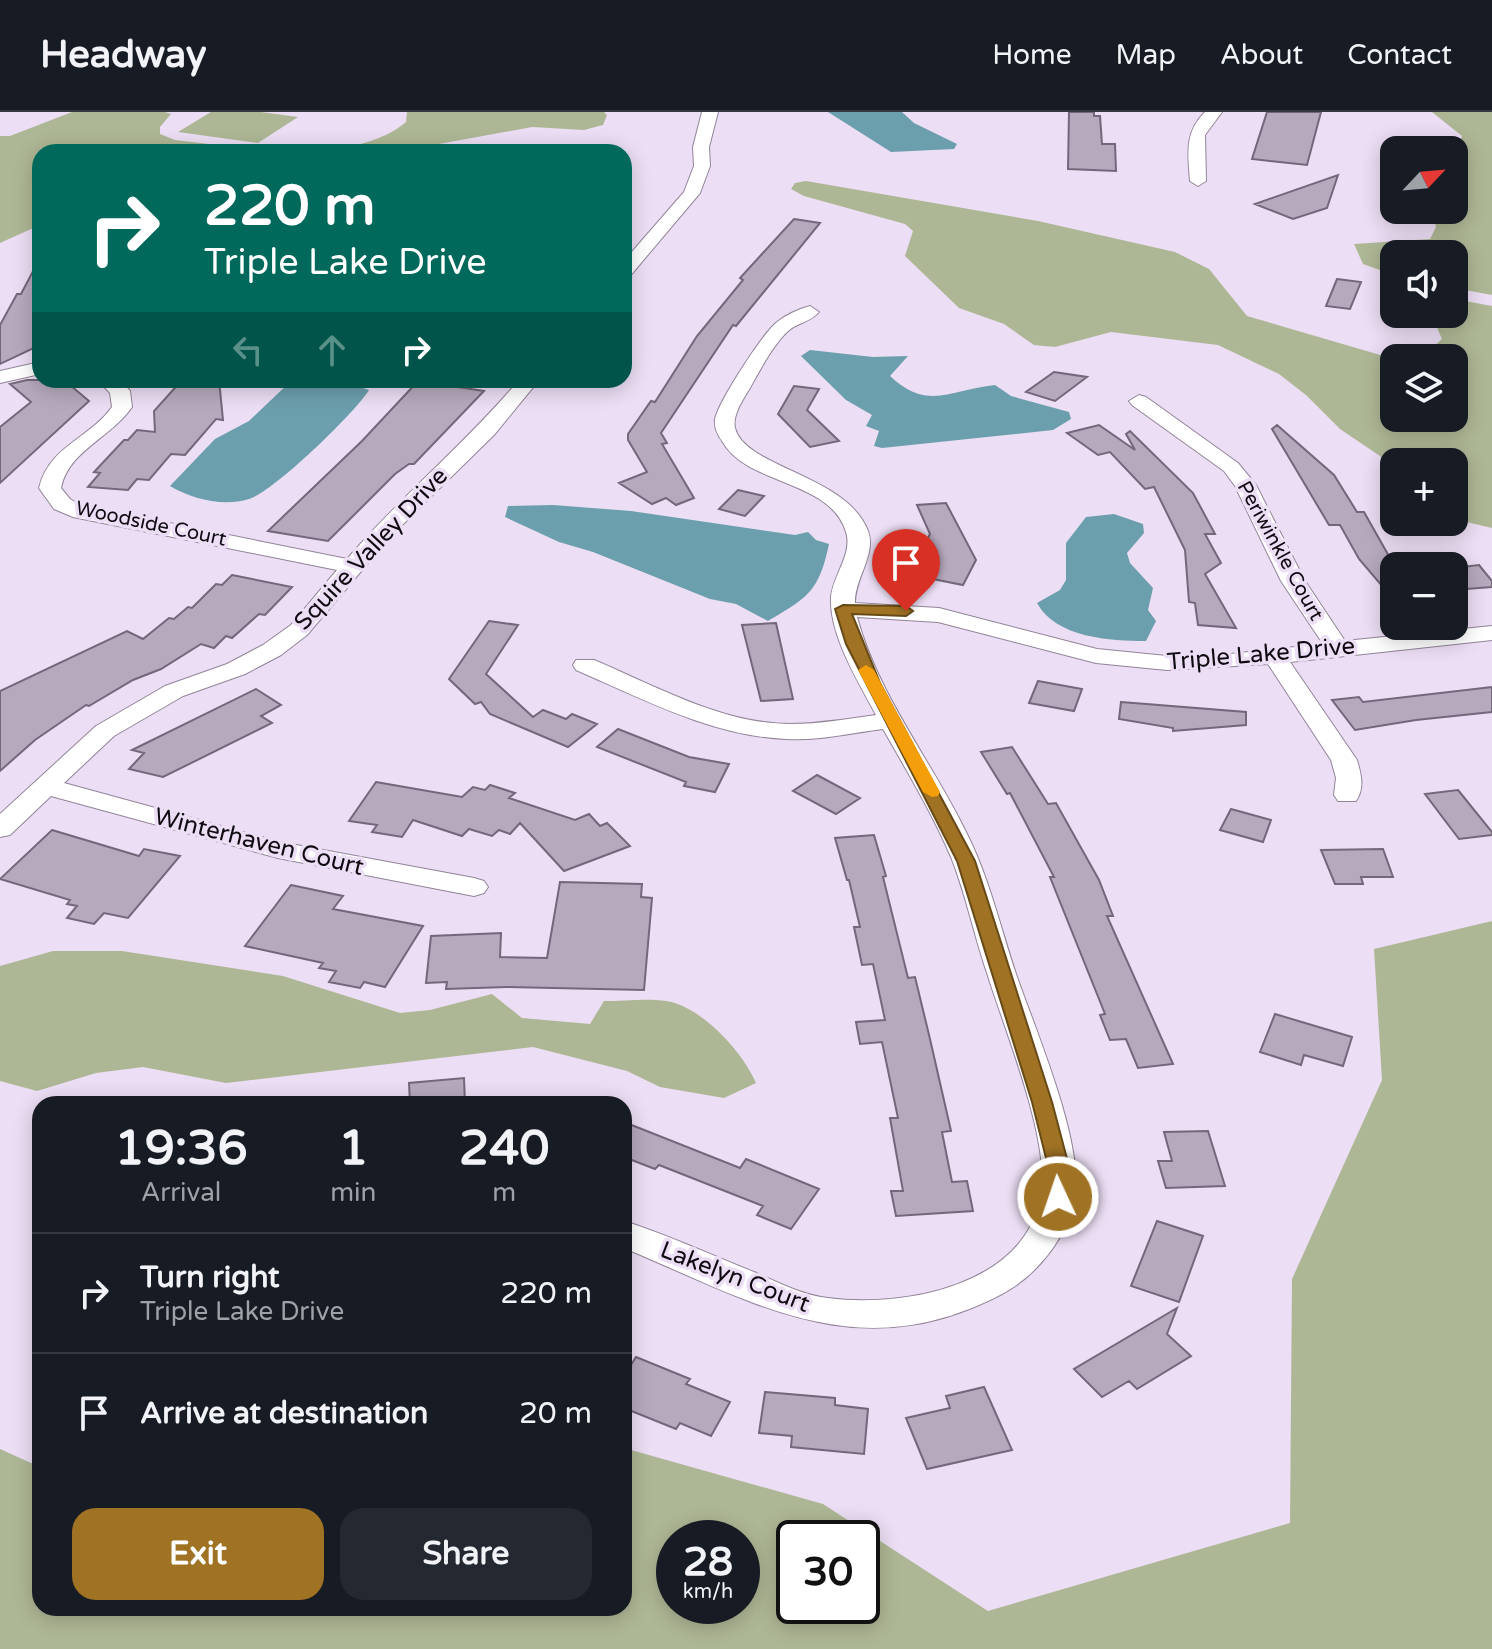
<!DOCTYPE html>
<html lang="en">
<head>
<meta charset="utf-8">
<style>
	:root { --surface:#171b24; --page:#242831; --text:#f1f3f6; --muted:#9ea1a6; --line:#363941; --accent:#9f7224 }
	body { margin:0; font-family:"Varela Round",sans-serif; background:var(--page); color:var(--text); height:100vh; display:flex; flex-direction:column; font-size:30px; white-space:nowrap }
	* { box-sizing:border-box; margin:0 }
	p { font-size:26px; color:var(--muted) }
	.icon { flex:none; width:44px; height:44px; fill:none; stroke:currentColor; stroke-width:2; stroke-linecap:round; stroke-linejoin:round }
	.map { position:relative; flex:1; overflow:hidden }
	.sheet { position:absolute; left:32px; top:984px; width:600px; height:520px; display:flex; flex-direction:column; background:var(--surface); border-radius:24px; box-shadow:0 4px 20px #0003 }
	.sheet>* { flex:none }
	.banner { position:absolute; left:32px; top:32px; width:600px; height:244px; border-radius:24px; box-shadow:0 4px 20px #0003; background:#00695c; color:#fff; overflow:hidden }
	.needle { width:52px; rotate:64deg }
	.fabs { position:absolute; left:1380px; top:24px; display:grid; gap:16px }
	.fabs a { display:grid; place-items:center; width:88px; height:88px; border-radius:16px; background:var(--surface); box-shadow:0 4px 20px #0003; font-size:40px }
	.speed { position:absolute; left:656px; top:1408px; display:flex; gap:16px; font-size:40px; font-weight:700; text-align:center }
	.speed>* { display:grid; place-content:center; width:104px; height:104px; border-radius:50%; background:var(--surface); box-shadow:0 4px 20px #0003; line-height:1 }
	.speed small { font-size:20px; font-weight:400 }
	.speed .limit { border:4px solid #111; border-radius:12px; background:#fff; color:#111 }
	.pin { position:absolute; display:grid; place-items:center; width:68px; height:68px; color:#fff; margin:-82px -34px; border-radius:50% 50% 50% 0; rotate:-45deg; box-shadow:0 0 8px #0007 }
	.pin .icon { rotate:45deg }
	.me { position:absolute; width:88px; margin:-44px; rotate:357deg; stroke-linejoin:round; filter:drop-shadow(0 0 6px #0008) }
	.turn { display:flex; align-items:center; gap:28px; height:168px; padding:0 40px; font-size:36px }
	.turn .icon { width:104px; height:104px; stroke-width:2.5 }
	.turn b { display:block; font-size:56px; line-height:68px }
	.lanes { display:flex; align-items:center; height:76px; padding:0 40px; background:#0003; justify-content:center; gap:40px; direction:ltr }
	.lanes .off { opacity:.35 }
	.eta { display:flex; justify-content:space-evenly; align-items:center; height:136px; text-align:center }
	.eta b { font-size:48px; font-weight:700; line-height:56px }
	.action { display:flex; gap:16px; margin-top:auto; padding:16px 40px }
	.action a { flex:1; height:92px; border-radius:24px; background:var(--accent); color:#fff; font-size:32px; font-weight:700; line-height:92px; text-align:center }
	.action a+a { background:var(--page); color:var(--text) }
	ul { padding:0; list-style:none }
	li { display:flex; align-items:center; gap:24px; height:120px; padding:0 40px; border-top:2px solid var(--line) }
	li div { flex:1 }
	li b { display:block; font-size:30px }
	li em { font-style:normal }
	header { display:flex; align-items:center; gap:48px; box-sizing:border-box; height:112px; padding:0 40px; background:var(--surface); border-bottom:2px solid var(--line) }
	header strong { font-size:38px }
	nav { display:flex; gap:44px; margin-inline-start:auto; font-size:28px }
	.map>svg:first-child { display:block }
	.green { fill:#aeb795; fill-rule:evenodd }
	.water { fill:#6c9fad }
	.building { fill:#b6a9bd; stroke:#73677a; stroke-width:2 }
	.lines { fill:none; stroke-linecap:round; stroke-linejoin:round }
	.minor-casing { stroke:#918498; stroke-width:2 }
	.minor { fill:#fff; fill-rule:evenodd }
	.route { fill:#9f7224; stroke:#674a17; stroke-width:2 }
	.slow { fill:#f59e0b }
	.labels { text-anchor:middle; dominant-baseline:central; stroke-width:7; stroke-linejoin:round; paint-order:stroke }
	.far-street-label { font-size:20px; fill:#0e0a11; stroke:#ecdef4 }
	.street-label { font-size:24px; fill:#0e0a11; stroke:#ecdef4 }
</style>
</head>
<body>
<header>
<strong>Headway</strong>
<nav><a>Home</a><a>Map</a><a>About</a><a>Contact</a></nav>
</header>
<div class="map">
<svg width="1492" height="1537" viewBox="0 0 1492 1537">
	<rect width="100%" height="100%" fill="#ecdef4"/>
	<path class="green" d="M72,0H165L171,2L160,15V22L175,28L278,40H40V113L0,131V24H10Z
		M211,0H261L298,5L258,31L178,20Z
		M407,0H604L607,3L603,13L584,18L532,15L395,40H319C349,35 383,30 406,10Z
		M1432,0H1492V183L1454,176V142H1394V163L1363,152L1354,132L1430,127L1436,115L1431,98H1454V39L1458,37L1462,24Z
		M806,69L1038,109L1175,140L1209,157L1247,204L1387,245L1434,234L1442,227L1431,202H1454V187L1492,194V416L1454,407V350H1394V368L1380,344L1340,317L1306,283L1279,262L1218,233L1111,220L1055,235L1034,233L1004,212L959,196L905,144L913,119L905,112L804,84L791,77L795,71ZM1394,246H1454V306H1394Z
		M1492,809V1537H0V1337L40,1355V1496H624V1336L823,1392L988,1499L1290,1411L1292,1167L1382,968L1374,837ZM674,1426H742V1494H674ZM794,1426H862V1494H794Z
		M53,839H122L283,864L400,901L430,898L492,882L522,906L590,912L604,889C624,889 647,886 666,889C701,894 743,940 756,971L724,986L660,975L627,959L533,935L226,971L143,955L96,961L37,979L0,969V854Z"/>
	<path class="water" d="M828,0H902L914,11L957,32L954,37L891,40Z
		M810,238L873,245L908,244L890,264C928,300 952,277 995,273L1011,284L1069,300L1071,307L1053,318L882,336L874,334L879,319L866,314L872,303L846,288L801,244Z
		M292,268H338L369,278C355,301 272,381 249,387C223,395 192,387 170,374L215,327L249,309Z
		M553,393L631,399L795,423L808,420L816,428L829,432C819,479 809,485 768,509L736,492L710,487L593,440L559,430L505,405L508,394Z
		M1114,402L1143,412L1144,421L1127,441L1130,451L1153,476L1148,498L1156,509L1146,529C1111,529 1056,526 1037,491L1060,478L1066,468V431L1086,405Z"/>
	<path class="building" d="M1069,0H1094V4H1100L1102,32H1115L1116,59L1068,57Z
		M1267,0H1321L1307,53L1252,47Z
		M1338,63L1327,96L1293,107L1255,92Z
		M794,107L820,111L736,214L733,213L661,321L667,331L662,332L694,386L676,393L666,386L652,392L619,371L647,360L628,328V322L651,289L655,290L697,224L743,168L740,166Z
		M40,146V233L0,252V213L17,182H21Z
		M1337,167L1361,170L1350,197L1326,194Z
		M1054,260L1087,265L1055,289L1026,280Z
		M27,268H64L89,289L0,371V315L31,290L10,272Z
		M182,268H219L223,308L216,307L185,343L171,342L149,368L137,367L128,378L88,375L100,361L94,360L124,328H128L137,318L155,320L154,299Z
		M418,269L484,279L414,352H409L395,362L328,429L268,419L362,329Z
		M794,274L819,277L807,298L839,329L810,335L778,302Z
		M1099,313L1135,338L1126,322L1130,319L1193,381L1215,422H1205L1221,451L1205,462L1236,516L1198,513L1195,491L1189,490L1185,438L1154,375L1145,377L1110,340L1098,343L1067,321Z
		M1277,313L1334,363L1357,400H1364L1394,453V488L1359,447L1340,413H1329L1272,317Z
		M738,378L764,384L745,404L719,397Z
		M946,391L976,448L963,473L908,462L930,422L917,393Z
		M1479,453L1492,469V475L1454,478V456Z
		M232,463L292,475L265,503L259,502L232,526L226,524L214,536L201,532L161,557L133,568L89,594L86,593L35,628L0,659V579L127,519L143,527L169,506L174,507L188,495L192,496L216,472L222,473Z
		M489,509L518,513L486,562L533,605L543,598L566,607L572,602L597,612L568,635L490,602L481,590L475,592L449,567Z
		M776,511L793,587L761,589L742,513Z
		M1038,569L1082,577L1074,599L1029,591Z
		M1492,575V600L1416,608L1355,618L1332,588L1359,585L1363,590Z
		M256,577L281,593L261,604L272,611L163,665L129,657L144,641L132,638Z
		M1121,590L1246,600V613L1173,619V616L1119,607Z
		M618,617L689,645L729,652L715,680L684,674L686,670L597,635Z
		M1012,635L1048,692L1056,691L1099,768L1113,804H1107L1173,952L1138,956L1126,927L1110,928L1100,903L1105,902L1050,765H1054L1010,681L1007,682L981,640Z
		M817,663L860,686L836,702L793,679Z
		M376,670L462,685L473,675L485,678L490,673L515,681L509,686L575,708L589,702L600,714L607,711L630,734L564,759L520,711L510,722L499,718L492,724L469,717L462,724L413,708L402,725L372,720L377,713L349,709Z
		M1458,678L1492,720V723L1459,727L1425,682Z
		M1231,697L1271,708L1263,730L1220,718Z
		M52,718L139,744L144,737L180,744L128,806L104,801L94,812L67,806L77,794L67,792L70,788L0,767Z
		M874,723L886,764L883,765L908,866L915,865L930,927L951,1019L942,1020L952,1070L967,1069L973,1099L896,1104L891,1079H903L890,1006H898L882,930L860,932L856,910L885,908L873,852L862,853L854,815H860L849,768H847L835,726Z
		M1383,737L1393,765H1361L1363,772H1335L1321,738Z
		M560,770L642,772L641,785L652,786L644,878L507,875L446,877L447,870L426,871L431,824L501,821L500,845L547,846Z
		M291,773L343,784L333,797L423,814L385,875L364,870L360,876L329,870L336,859L319,856L323,851L245,834Z
		M1275,902L1352,925L1343,954L1304,943L1301,953L1260,940Z
		M464,966L465,992H410L409,971Z
		M624,1010L740,1056L746,1047L819,1077L791,1117L757,1103L763,1094L659,1053L655,1057L624,1045Z
		M1208,1019L1225,1074L1166,1076L1158,1049H1172L1164,1020Z
		M1157,1109L1203,1124L1179,1190L1131,1174Z
		M1177,1196L1167,1222L1191,1244L1137,1277L1129,1269L1102,1285L1074,1257Z
		M636,1245L690,1267L686,1272L730,1290L711,1324L680,1311L676,1317L624,1296V1264Z
		M984,1275L1012,1338L927,1357L906,1306L950,1296L946,1284Z
		M765,1280L835,1286V1293L868,1297L864,1342L791,1335L792,1324L759,1321Z"/>
	<g class="lines">
		<defs>
			<path id="minor" d="M702,0H718L709,35L710,54L700,81L630,164L624,165V149L684,80L694,54L693,35Z
				M1205,0H1222L1205,23L1206,69L1198,74L1190,69C1188,43 1184,20 1205,0Z
				M810,194L819,200C811,210 797,211 788,219C773,233 760,258 750,276C744,286 732,303 735,316C745,356 847,363 868,419C877,442 854,467 855,491L939,496L1097,537L1167,544L1221,543L1323,532L1281,469L1235,374L1224,359L1132,293L1129,289L1139,283L1146,285L1238,351L1256,373L1305,469L1345,529L1492,514V528L1290,550L1357,648C1361,662 1365,676 1356,689H1338L1334,683L1336,666L1331,648L1268,552L1167,558L1096,551L938,510L857,505C878,583 931,648 966,720C989,765 1000,814 1016,862C1035,917 1083,1028 1075,1083C1069,1123 1038,1163 1002,1182C858,1257 758,1192 624,1136V1109C668,1123 711,1143 754,1160C778,1170 801,1183 828,1186C903,1196 1026,1174 1041,1083C1051,1029 1004,916 987,861C974,823 966,783 951,745C932,701 907,659 883,617C851,621 818,629 786,627C712,624 643,587 576,558L573,553L576,548H594C656,574 722,612 791,612C819,612 848,607 876,603C858,569 829,523 831,485C833,463 853,442 846,420C830,367 747,374 722,329C717,322 714,315 715,307C719,289 763,221 777,210C786,203 799,197 810,194Z
				M40,250V262L0,271V259Z
				M98,268H120L130,279L132,295C111,326 68,339 61,376L70,387L80,393L347,447C401,384 465,332 519,268H539L494,323L391,424L307,523L281,543L245,562L183,584L114,624L64,671L280,730L474,766L484,769L488,775L484,781L474,784L278,746L51,684L10,723L0,725V702L96,614L165,574L227,552L263,533L291,513L337,458L73,405L54,397L39,376C49,334 89,327 112,295L110,281Z"/>
		</defs>
		<use href="#minor" class="minor-casing"/>
		<use href="#minor" class="minor"/>
	</g>
	<path class="route" d="M843,493L906,494L913,499L906,504L852,502L880,571L975,749L1052,990L1070,1058L1066,1090H1051L1047,1085L1049,1058L1032,990L957,749L846,532L835,497Z"/>
	<path class="slow" d="M866,553L874,558L940,680L938,684L932,685L923,680L858,558Z"/>
	<g class="labels">
		<g class="far-street-label">
			<text transform="translate(151 412) rotate(12)">Woodside Court</text>
			<text transform="translate(1280 439) rotate(61)">Periwinkle Court</text>
		</g>
		<g class="street-label">
			<text transform="translate(371 437) rotate(-47)">Squire Valley Drive</text>
			<text transform="translate(1261 542) rotate(-5)">Triple Lake Drive</text>
			<text transform="translate(259 730) rotate(14)">Winterhaven Court</text>
			<text transform="translate(735 1165) rotate(21)">Lakelyn Court</text>
		</g>
	</g>
</svg>
<div class="fabs">
<a><svg class="needle" viewBox="-14 -14 28 28"><path d="M0-13l5 13h-10z" fill="#e53935"/><path d="M0 13l5-13h-10z" fill="#9ea1a6"/></svg></a>
<a><svg class="icon" aria-label="sound" viewBox="0 0 24 24"><path d="M4 9h4l5-4v14l-5-4H4zM17 9q2 3 0 6"/></svg></a>
<a><svg class="icon" aria-label="layers" viewBox="0 0 24 24"><path d="M12 4l9 5-9 5-9-5zM3 14l9 5 9-5"/></svg></a>
<a>+</a>
<a>−</a>
</div>
<div class="speed"><div>28<small>km/h</small></div><div class="limit">30</div></div>
<div class="pin" style="left:906px;top:499px;background:#d93025"><svg class="icon" aria-label="arrive" viewBox="0 0 24 24"><path d="M6 21V4h12l-3 4 3 4H6"/></svg></div>
<svg class="me" style="left:1058px;top:1085px" viewBox="-20 -20 40 40"><circle r="17" fill="#9f7224" stroke="#fff" stroke-width="3"/><path d="M0-11L8 9 0 5-8 9z" fill="#fff"/></svg>
<div class="banner">
<div class="turn"><svg class="icon" aria-label="right" viewBox="0 0 24 24"><path d="M7 20v-9h11M14 6l5 5-5 5"/></svg><div><b>220 m</b>Triple Lake Drive</div></div>
<div class="lanes"><svg class="icon off" aria-label="left" viewBox="0 0 24 24"><path d="M17 20v-9H6M10 6l-5 5 5 5"/></svg><svg class="icon off" aria-label="ahead" viewBox="0 0 24 24"><path d="M12 20V5M6 11l6-6 6 6"/></svg><svg class="icon" aria-label="right" viewBox="0 0 24 24"><path d="M7 20v-9h11M14 6l5 5-5 5"/></svg></div>
</div>
<section class="sheet">
<div class="eta">
<div><b>19:36</b><p>Arrival</p></div>
<div><b>1</b><p>min</p></div>
<div><b>240</b><p>m</p></div>
</div>
<ul>
<li><svg class="icon" aria-label="right" viewBox="0 0 24 24"><path d="M7 20v-9h11M14 6l5 5-5 5"/></svg><div><b>Turn right</b><p>Triple Lake Drive</p></div><em>220 m</em></li>
<li><svg class="icon" aria-label="arrive" viewBox="0 0 24 24"><path d="M6 21V4h12l-3 4 3 4H6"/></svg><div><b>Arrive at destination</b></div><em>20 m</em></li>
</ul>
<div class="action"><a>Exit</a><a>Share</a></div>
</section>
</div>
</body>
</html>
